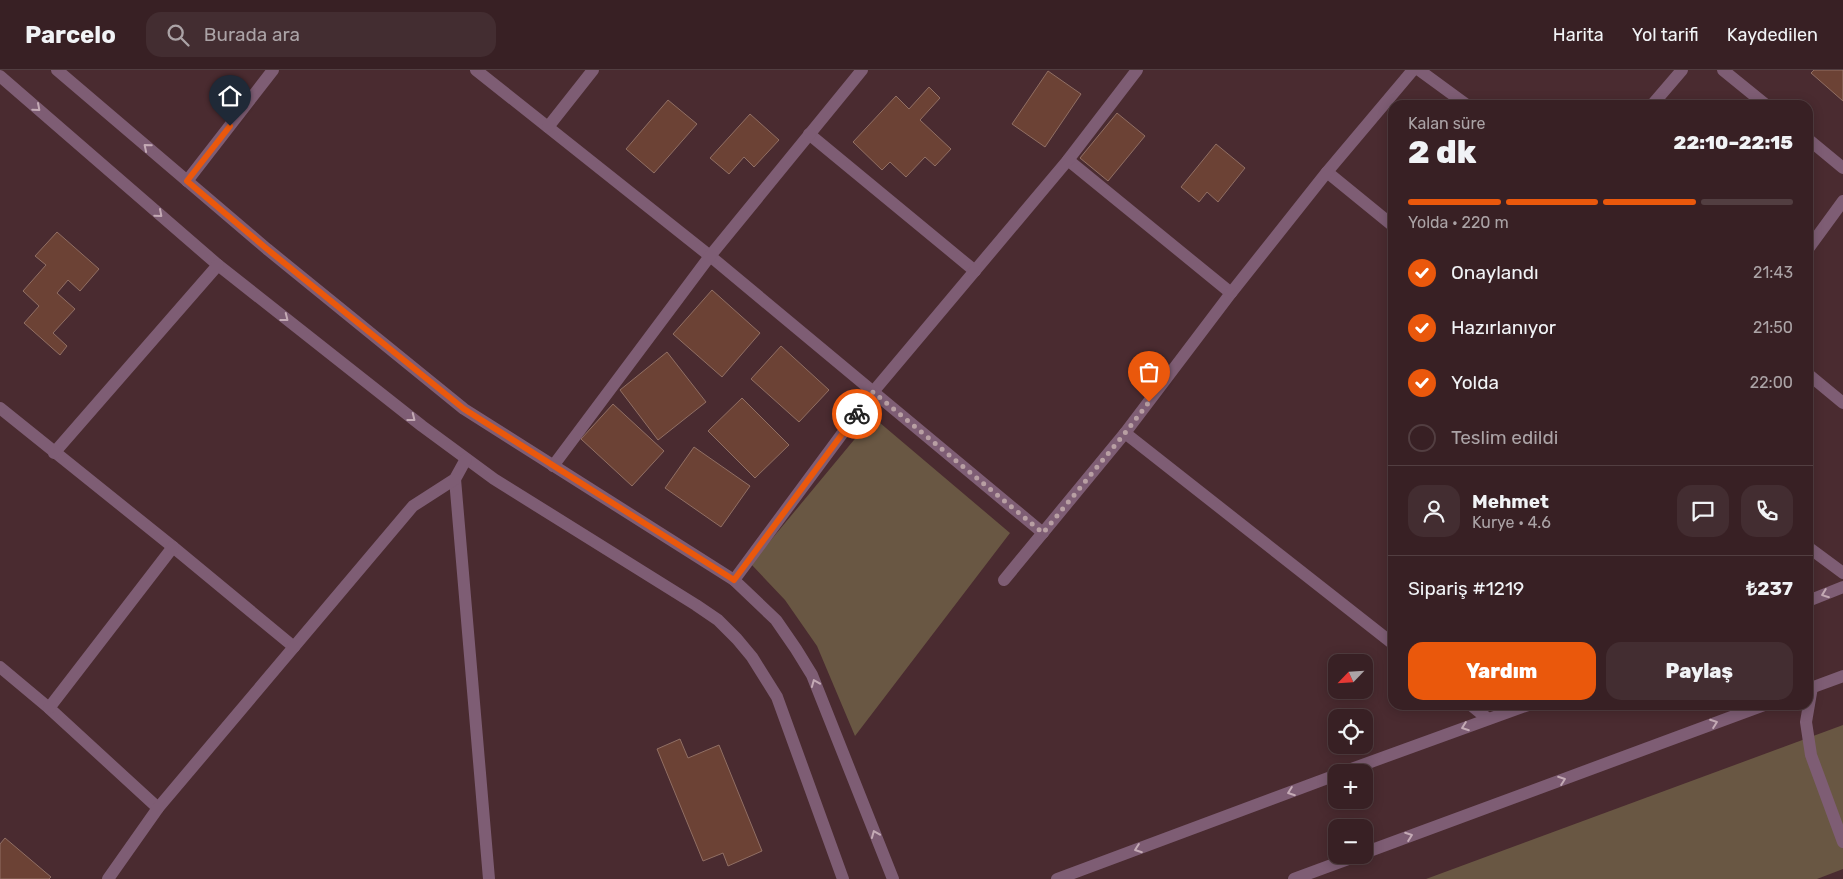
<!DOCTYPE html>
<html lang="tr">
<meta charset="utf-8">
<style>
body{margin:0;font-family:Rubik,sans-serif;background:#432d31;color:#f1f3f6;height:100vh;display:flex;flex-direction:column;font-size:19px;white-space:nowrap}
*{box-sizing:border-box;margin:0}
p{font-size:16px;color:#aba3a6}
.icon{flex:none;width:28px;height:28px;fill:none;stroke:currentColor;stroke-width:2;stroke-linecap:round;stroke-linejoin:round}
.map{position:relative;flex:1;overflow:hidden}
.sheet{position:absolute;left:1388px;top:30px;width:425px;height:610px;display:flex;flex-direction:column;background:#382024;border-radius:15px;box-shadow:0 2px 12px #0003,0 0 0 1px #523e41}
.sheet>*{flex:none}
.needle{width:32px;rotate:245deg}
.fabs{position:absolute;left:1328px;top:584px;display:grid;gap:10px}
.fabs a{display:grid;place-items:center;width:45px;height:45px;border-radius:10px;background:#382024;box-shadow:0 2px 12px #0003,0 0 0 1px #523e41;font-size:25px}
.pin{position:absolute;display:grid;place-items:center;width:42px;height:42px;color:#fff;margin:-51px -21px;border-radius:50% 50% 50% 0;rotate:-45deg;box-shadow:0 0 5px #0007}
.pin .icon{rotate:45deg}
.courier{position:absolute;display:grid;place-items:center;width:50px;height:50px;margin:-25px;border:4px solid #ea580c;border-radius:50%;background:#fff;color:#222;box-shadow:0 1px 6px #0007}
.overview em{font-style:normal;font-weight:800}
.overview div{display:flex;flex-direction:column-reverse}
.overview{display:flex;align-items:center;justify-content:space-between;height:85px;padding:0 20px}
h1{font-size:32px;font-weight:800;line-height:38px}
.bar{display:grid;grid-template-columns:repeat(4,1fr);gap:8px 5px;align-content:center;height:60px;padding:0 20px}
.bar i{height:6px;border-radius:4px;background:#523e41}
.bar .active{background:#ea580c}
.bar p{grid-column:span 4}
.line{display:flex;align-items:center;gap:12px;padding:0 20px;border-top:1px solid #523e41}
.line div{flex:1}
.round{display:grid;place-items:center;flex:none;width:52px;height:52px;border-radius:15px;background:#432d31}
ol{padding:0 20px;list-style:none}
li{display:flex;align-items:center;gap:15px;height:55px}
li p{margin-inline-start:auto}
li .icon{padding:5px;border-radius:50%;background:#ea580c;color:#fff;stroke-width:4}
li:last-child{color:#aba3a6}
li i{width:28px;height:28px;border:2px solid #523e41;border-radius:50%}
.button{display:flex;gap:10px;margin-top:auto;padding:10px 20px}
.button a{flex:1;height:58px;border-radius:15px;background:#ea580c;color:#fff;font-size:20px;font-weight:800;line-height:58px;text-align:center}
.button a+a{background:#432d31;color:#f1f3f6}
header{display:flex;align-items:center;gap:30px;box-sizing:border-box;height:70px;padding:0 25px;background:#382024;border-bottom:1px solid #523e41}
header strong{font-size:24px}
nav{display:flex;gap:28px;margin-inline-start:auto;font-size:18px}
.search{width:350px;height:45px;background:#432d31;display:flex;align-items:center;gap:12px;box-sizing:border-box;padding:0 18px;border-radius:15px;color:#aba3a6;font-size:19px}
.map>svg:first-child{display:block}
.green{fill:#695743}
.building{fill:#6c4235;stroke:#916f64}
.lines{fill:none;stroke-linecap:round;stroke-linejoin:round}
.minor{stroke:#7e5d74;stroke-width:12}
.oneway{stroke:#c4aab5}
.done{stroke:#b89fa3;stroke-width:5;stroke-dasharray:0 9}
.route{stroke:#ea580c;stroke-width:6}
</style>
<header>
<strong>Parcelo</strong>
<div class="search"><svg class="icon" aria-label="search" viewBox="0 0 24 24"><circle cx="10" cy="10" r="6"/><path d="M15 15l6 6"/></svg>Burada ara</div>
<nav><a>Harita</a><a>Yol tarifi</a><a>Kaydedilen</a></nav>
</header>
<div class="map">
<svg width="1843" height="809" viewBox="0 0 1843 809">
<rect width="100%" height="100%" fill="#4a2b30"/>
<!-- green -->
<g class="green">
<path d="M873,347L1010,463L855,666L817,576L785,530L751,494Z"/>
<path d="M1843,655V799L1817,809H1426Z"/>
</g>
<!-- building -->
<g class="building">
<path d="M1814,0H1843V31L1811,3Z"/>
<path d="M1048,1L1081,24L1045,77L1012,54Z"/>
<path d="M929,17L940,28L920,50L951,79L935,96L925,87L906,107L890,92L882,100L853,72L896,26L909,39Z"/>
<path d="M668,30L697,54L654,103L626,79Z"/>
<path d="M1117,43L1145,66L1108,111L1080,88Z"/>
<path d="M750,44L779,70L754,97L744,87L729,104L710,88Z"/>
<path d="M1216,74L1245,98L1218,132L1207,122L1199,132L1181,117Z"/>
<path d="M57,162L99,199L80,221L68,210L57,223L75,239L53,263L67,276L60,285L24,253L39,236L23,221L46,195L35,186Z"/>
<path d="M712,220L760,263L722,307L673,264Z"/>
<path d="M781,276L829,320L799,352L751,309Z"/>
<path d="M667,282L706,332L658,370L620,320Z"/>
<path d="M742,328L789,375L755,408L708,361Z"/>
<path d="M613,334L664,381L632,416L581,369Z"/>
<path d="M694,377L750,416L721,457L665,418Z"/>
<path d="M680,669L688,688L719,675L762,781L728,796L723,783L703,791L657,679Z"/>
<path d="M5,768L51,807L49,809H0V774Z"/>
</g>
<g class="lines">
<!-- minor -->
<g class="minor">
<path d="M57,0L267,179L464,339L734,510L776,550L796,579L812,605L893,809"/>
<path d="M476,0L710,186L1043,463"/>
<path d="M1419,0L1467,35"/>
<path d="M1723,0L1766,35"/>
<path d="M0,6L218,195L422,356L494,409L696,535L718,550L737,569L752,587L777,627L843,809"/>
<path d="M1652,35L1682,0"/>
<path d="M548,57L593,0"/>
<path d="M809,64L975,201"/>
<path d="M1808,69L1843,98"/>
<path d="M1068,90L1231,223"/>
<path d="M1327,102L1392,155"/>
<path d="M187,111L273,0"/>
<path d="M1808,179L1843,131"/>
<path d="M1808,304L1843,333"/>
<path d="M0,338L173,477L294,577"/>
<path d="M1125,363L1392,573"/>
<path d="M54,383L218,195"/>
<path d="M553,396L710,186L862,0"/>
<path d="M455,409L489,809"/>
<path d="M1808,477L1843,503"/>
<path d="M734,510L873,322L1068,90L1137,0"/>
<path d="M1004,510L1125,363L1231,223L1327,102L1413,0"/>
<path d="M1808,531L1843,517"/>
<path d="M0,597L49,638L158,738"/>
<path d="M1812,617L1806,652L1811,685L1843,772"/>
<path d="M1808,619L1843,606"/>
<path d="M1471,635L1488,649"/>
<path d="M49,638L173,477"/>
<path d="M1343,702L1528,635"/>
<path d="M1364,783L1764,635"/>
<path d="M108,809L158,738L413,436L455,409L466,389"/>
<path d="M1057,809L1336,705"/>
<path d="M1294,809L1359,785"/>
</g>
</g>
<!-- one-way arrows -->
<defs><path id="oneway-chevron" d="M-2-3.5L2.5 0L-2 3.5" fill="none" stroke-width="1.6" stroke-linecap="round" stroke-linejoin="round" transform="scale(1.25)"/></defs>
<g class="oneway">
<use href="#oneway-chevron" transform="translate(37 38) rotate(41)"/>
<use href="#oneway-chevron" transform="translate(147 77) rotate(-140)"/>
<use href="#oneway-chevron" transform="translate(159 144) rotate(41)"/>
<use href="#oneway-chevron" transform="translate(285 248) rotate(38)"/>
<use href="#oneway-chevron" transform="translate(412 348) rotate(38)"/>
<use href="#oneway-chevron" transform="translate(1825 524) rotate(159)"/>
<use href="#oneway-chevron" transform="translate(815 613) rotate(-112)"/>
<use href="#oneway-chevron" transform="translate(1714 653) rotate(-20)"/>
<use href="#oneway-chevron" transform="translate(1465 657) rotate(160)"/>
<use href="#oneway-chevron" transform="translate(1562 710) rotate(-20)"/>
<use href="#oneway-chevron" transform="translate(1291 722) rotate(160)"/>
<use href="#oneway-chevron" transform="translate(875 764) rotate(-112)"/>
<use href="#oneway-chevron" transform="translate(1409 766) rotate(-20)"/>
<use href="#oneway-chevron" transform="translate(1138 779) rotate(160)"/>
</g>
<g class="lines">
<!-- done -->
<path class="done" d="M857,344L873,322L1043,463L1125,363L1149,332"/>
<!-- route -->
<path class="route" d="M230,56L187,111L267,179L464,339L734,510L857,344"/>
</g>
</svg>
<div class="fabs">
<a><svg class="needle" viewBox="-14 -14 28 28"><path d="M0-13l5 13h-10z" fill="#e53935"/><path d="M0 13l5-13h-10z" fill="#aba3a6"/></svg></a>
<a><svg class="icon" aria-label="locate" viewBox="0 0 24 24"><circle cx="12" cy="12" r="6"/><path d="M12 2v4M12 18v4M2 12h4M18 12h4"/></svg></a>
<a>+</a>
<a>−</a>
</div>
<div class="pin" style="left:1149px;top:332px;background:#ea580c"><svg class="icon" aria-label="bag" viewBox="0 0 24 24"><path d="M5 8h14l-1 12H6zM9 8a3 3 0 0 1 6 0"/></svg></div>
<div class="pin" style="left:230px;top:56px;background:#1f2937"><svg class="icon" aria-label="home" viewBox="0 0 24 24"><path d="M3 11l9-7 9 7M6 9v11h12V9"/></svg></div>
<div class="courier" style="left:857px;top:344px"><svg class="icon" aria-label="bike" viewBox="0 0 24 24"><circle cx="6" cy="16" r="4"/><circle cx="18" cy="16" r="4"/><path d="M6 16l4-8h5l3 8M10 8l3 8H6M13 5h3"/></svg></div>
<section class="sheet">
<div class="overview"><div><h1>2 dk</h1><p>Kalan süre</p></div><em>22:10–22:15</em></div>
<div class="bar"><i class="active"></i><i class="active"></i><i class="active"></i><i></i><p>Yolda · 220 m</p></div>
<ol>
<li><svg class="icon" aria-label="check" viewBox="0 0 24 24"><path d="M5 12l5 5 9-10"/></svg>Onaylandı<p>21:43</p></li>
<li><svg class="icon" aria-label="check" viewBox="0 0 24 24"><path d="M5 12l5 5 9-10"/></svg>Hazırlanıyor<p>21:50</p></li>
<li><svg class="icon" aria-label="check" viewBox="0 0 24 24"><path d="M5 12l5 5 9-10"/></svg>Yolda<p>22:00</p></li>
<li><i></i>Teslim edildi</li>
</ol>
<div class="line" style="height:90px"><a class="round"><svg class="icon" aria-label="person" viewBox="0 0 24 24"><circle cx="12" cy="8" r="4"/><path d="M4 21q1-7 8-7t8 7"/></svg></a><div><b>Mehmet</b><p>Kurye · 4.6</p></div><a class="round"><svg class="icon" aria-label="chat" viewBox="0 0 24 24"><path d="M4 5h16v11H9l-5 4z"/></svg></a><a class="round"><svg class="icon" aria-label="phone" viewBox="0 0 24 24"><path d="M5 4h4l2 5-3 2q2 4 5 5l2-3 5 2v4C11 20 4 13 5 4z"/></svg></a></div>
<div class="line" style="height:65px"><div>Sipariş #1219</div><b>₺237</b></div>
<div class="button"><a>Yardım</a><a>Paylaş</a></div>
</section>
</div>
